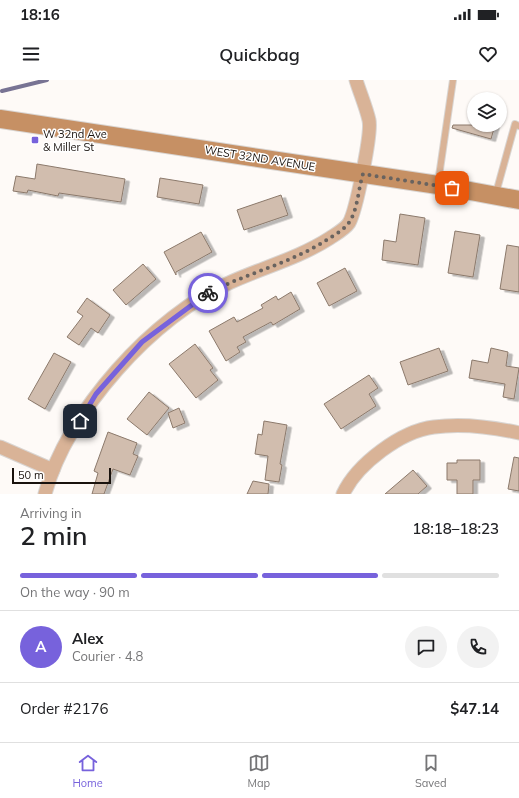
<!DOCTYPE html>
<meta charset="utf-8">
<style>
body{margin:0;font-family:Mulish,sans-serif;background:#f2f2f2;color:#202124;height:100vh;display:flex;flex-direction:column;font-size:15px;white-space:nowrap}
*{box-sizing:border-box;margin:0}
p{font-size:13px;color:#757577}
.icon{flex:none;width:22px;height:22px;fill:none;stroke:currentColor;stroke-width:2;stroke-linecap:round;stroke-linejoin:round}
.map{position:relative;height:414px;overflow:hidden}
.drawer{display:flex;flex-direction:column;background:#fff;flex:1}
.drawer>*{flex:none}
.tools{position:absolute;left:467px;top:12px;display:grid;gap:8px}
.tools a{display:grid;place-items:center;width:40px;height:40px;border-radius:50%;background:#fff;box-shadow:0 1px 3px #0004;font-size:20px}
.scale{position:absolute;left:12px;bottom:10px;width:99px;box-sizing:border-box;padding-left:4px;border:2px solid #19120d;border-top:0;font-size:11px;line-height:14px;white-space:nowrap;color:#19120d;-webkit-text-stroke:3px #fff;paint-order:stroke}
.pin{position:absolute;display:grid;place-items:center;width:34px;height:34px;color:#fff;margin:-17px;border-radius:8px;box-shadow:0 2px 6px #0006}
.courier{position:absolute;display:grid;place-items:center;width:40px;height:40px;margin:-20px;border:3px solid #7762dc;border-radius:50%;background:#fff;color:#222;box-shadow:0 1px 5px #0007}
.overview em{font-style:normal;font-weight:600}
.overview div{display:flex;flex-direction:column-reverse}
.overview{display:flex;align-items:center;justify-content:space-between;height:68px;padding:0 20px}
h1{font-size:26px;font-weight:600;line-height:30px}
.bar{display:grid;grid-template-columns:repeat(4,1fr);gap:6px 4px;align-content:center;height:48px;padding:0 20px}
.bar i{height:5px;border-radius:3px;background:#e0e0e0}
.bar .selected{background:#7762dc}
.bar p{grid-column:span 4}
.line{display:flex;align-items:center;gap:10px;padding:0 20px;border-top:1px solid #e0e0e0}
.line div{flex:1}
.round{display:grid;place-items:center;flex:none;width:42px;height:42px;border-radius:21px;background:#f2f2f2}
.status{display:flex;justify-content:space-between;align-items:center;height:28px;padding:0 20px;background:#fff;direction:ltr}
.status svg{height:11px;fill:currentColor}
header{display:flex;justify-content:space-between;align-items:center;height:52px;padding:0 20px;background:#fff;font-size:18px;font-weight:600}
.tab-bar{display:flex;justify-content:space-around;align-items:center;height:56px;border-top:1px solid #e0e0e0;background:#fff;font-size:11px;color:#757577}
.tab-bar a{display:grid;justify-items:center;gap:2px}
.tab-bar .selected{color:#7762dc}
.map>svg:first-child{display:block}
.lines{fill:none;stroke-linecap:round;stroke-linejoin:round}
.stream{stroke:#787393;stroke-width:4}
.building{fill:#d1bdae;stroke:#8b796b;filter:url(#shadow)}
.lane-casing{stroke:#d9d5d2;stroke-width:8}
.street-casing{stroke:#d9d5d2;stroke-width:15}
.secondary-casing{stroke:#d9d5d2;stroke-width:20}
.lane{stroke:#d9b397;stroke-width:6}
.street{stroke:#d9b397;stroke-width:13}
.secondary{stroke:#c69064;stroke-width:18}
.done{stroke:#69635f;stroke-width:4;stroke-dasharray:0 7.2}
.route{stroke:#7762dc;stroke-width:5}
.poi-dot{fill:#7762dc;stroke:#fff;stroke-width:1.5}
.labels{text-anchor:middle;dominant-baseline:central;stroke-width:3;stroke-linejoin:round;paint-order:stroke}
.poi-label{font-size:11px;fill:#19120d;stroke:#fff;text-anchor:start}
.street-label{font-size:11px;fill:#19120d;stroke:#fff}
</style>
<div class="status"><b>18:16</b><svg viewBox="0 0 49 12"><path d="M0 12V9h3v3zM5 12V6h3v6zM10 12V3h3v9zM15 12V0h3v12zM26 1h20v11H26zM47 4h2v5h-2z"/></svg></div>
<header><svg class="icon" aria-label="menu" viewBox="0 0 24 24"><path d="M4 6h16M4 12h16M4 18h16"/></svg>Quickbag<svg class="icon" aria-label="heart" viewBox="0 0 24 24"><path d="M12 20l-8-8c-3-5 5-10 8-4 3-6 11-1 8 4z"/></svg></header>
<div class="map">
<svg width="519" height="414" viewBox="0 0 519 414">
<defs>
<filter id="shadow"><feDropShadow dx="4.5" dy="2.5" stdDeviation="0" flood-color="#0004"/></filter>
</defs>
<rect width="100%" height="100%" fill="#fefaf7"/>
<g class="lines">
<!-- stream -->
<path class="stream" d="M2,11L47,0"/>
</g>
<!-- building -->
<g class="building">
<path d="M453,45H495L491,59L452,48Z"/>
<path d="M37,84L125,99L121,122L59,113L58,116L28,110L27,113L13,111L16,96L35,99Z"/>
<path d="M160,98L203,105L199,124L157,117Z"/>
<path d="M281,115L288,135L244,150L237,130Z"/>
<path d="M400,134L425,138L418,185L382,180L384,160L396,162Z"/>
<path d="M455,151L480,155L473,197L448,193Z"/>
<path d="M201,152L212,172L176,192V195L164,172Z"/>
<path d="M507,165L519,167V212L500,209Z"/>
<path d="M143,184L156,199L126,225L113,210Z"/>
<path d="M345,188L357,211L329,226L317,203Z"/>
<path d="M291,212L300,229L273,245L271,242L243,257L246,262L237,267L240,272L226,281L209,251L234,237L237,242L263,228L261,225L276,216L278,220Z"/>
<path d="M87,218L110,235L98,253L91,248L79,265L67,257L83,236L77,232Z"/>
<path d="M195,264L213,288L210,290L218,300L196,318L169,284Z"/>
<path d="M439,268L448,291L408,305L400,282Z"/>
<path d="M491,268L508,272L506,286L519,288L514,319L503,317L505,304L469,298L472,280L488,283Z"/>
<path d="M54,273L71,282L45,329L28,319Z"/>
<path d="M369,295L378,308L369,314L376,326L341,349L324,324Z"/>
<path d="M149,312L169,328L147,355L127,339Z"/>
<path d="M179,328L185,343L173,348L168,333Z"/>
<path d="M264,341L287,345L280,384L282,385L279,402L265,400L268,376L255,374L258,354L262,355Z"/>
<path d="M108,352L137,363L133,374L138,376L130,395L113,389L104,414H92L98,393L94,391Z"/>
<path d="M514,377L519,378V411L508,409Z"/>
<path d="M457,380H480V400H473V414H457V400H447V383H457Z"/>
<path d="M413,390L427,406L418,414H385Z"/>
<path d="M253,401L269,404L268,414H247Z"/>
</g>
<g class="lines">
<!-- lane casing -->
<g class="lane-casing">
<g id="lane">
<path d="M438,103L453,0"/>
<path d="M496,113L515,44L519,46"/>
</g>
</g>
<!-- street casing -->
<g class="street-casing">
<g id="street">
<path d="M0,367L53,390"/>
<path d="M45,414C66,333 154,235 231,202C264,187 299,178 330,158C336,154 345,149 349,143C356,131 372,53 369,40C366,27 360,13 356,0"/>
<path d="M343,414C357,384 401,351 434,347C462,343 492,347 519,353"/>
</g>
</g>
<!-- secondary casing -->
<g class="secondary-casing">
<path id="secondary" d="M0,39L438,105L519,120"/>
</g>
<!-- lane -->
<use href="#lane" class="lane"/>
<!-- street -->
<use href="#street" class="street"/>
<!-- secondary -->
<use href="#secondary" class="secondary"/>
</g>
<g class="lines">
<!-- done -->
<path class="done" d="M208,213C247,193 292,183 328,159C335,155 343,150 348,144C358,131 358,109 363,94L452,108"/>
<!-- route -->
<path class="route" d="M80,341L96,314L142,262L208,213"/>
</g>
<!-- markers -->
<rect class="poi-dot" x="31" y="56" width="8" height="8" rx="2"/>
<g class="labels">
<!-- poi labels -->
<g class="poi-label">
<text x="43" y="54">W 32nd Ave<tspan x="43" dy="13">&amp; Miller St</tspan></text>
</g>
<!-- street labels -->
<g class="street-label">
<text transform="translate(260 78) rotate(9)">WEST 32ND AVENUE</text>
</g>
</g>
</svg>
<div class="tools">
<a><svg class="icon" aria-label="layers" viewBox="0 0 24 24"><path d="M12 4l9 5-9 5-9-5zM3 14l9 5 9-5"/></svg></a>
</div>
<div class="scale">50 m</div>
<div class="pin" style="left:452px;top:108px;background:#ea580c"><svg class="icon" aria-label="bag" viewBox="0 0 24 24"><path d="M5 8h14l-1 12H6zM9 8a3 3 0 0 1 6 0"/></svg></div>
<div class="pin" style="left:80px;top:341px;background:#1f2937"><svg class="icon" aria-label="home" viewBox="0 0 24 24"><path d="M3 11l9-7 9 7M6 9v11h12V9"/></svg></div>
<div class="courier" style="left:208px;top:213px"><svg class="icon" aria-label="bike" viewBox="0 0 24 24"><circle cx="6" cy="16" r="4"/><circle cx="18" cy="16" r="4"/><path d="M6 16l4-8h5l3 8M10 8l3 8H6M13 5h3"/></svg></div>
</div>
<section class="drawer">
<div class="overview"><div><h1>2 min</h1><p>Arriving in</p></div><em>18:18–18:23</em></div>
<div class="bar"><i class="selected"></i><i class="selected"></i><i class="selected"></i><i></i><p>On the way · 90 m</p></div>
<div class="line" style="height:72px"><b class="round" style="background:#7762dc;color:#fff">A</b><div><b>Alex</b><p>Courier · 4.8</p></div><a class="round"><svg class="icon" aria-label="chat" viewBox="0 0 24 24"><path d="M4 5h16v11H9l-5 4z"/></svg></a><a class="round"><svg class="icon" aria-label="phone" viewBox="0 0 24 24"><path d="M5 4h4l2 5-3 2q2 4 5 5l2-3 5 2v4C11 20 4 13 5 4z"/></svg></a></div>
<div class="line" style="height:52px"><div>Order #2176</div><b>$47.14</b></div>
</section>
<nav class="tab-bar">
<a class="selected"><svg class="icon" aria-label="home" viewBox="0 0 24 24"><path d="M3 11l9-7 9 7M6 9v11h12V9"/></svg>Home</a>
<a><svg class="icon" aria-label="map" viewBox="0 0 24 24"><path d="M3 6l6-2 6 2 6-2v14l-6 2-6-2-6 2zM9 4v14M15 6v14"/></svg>Map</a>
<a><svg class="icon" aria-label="saved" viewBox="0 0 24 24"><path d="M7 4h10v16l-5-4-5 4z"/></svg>Saved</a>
</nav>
